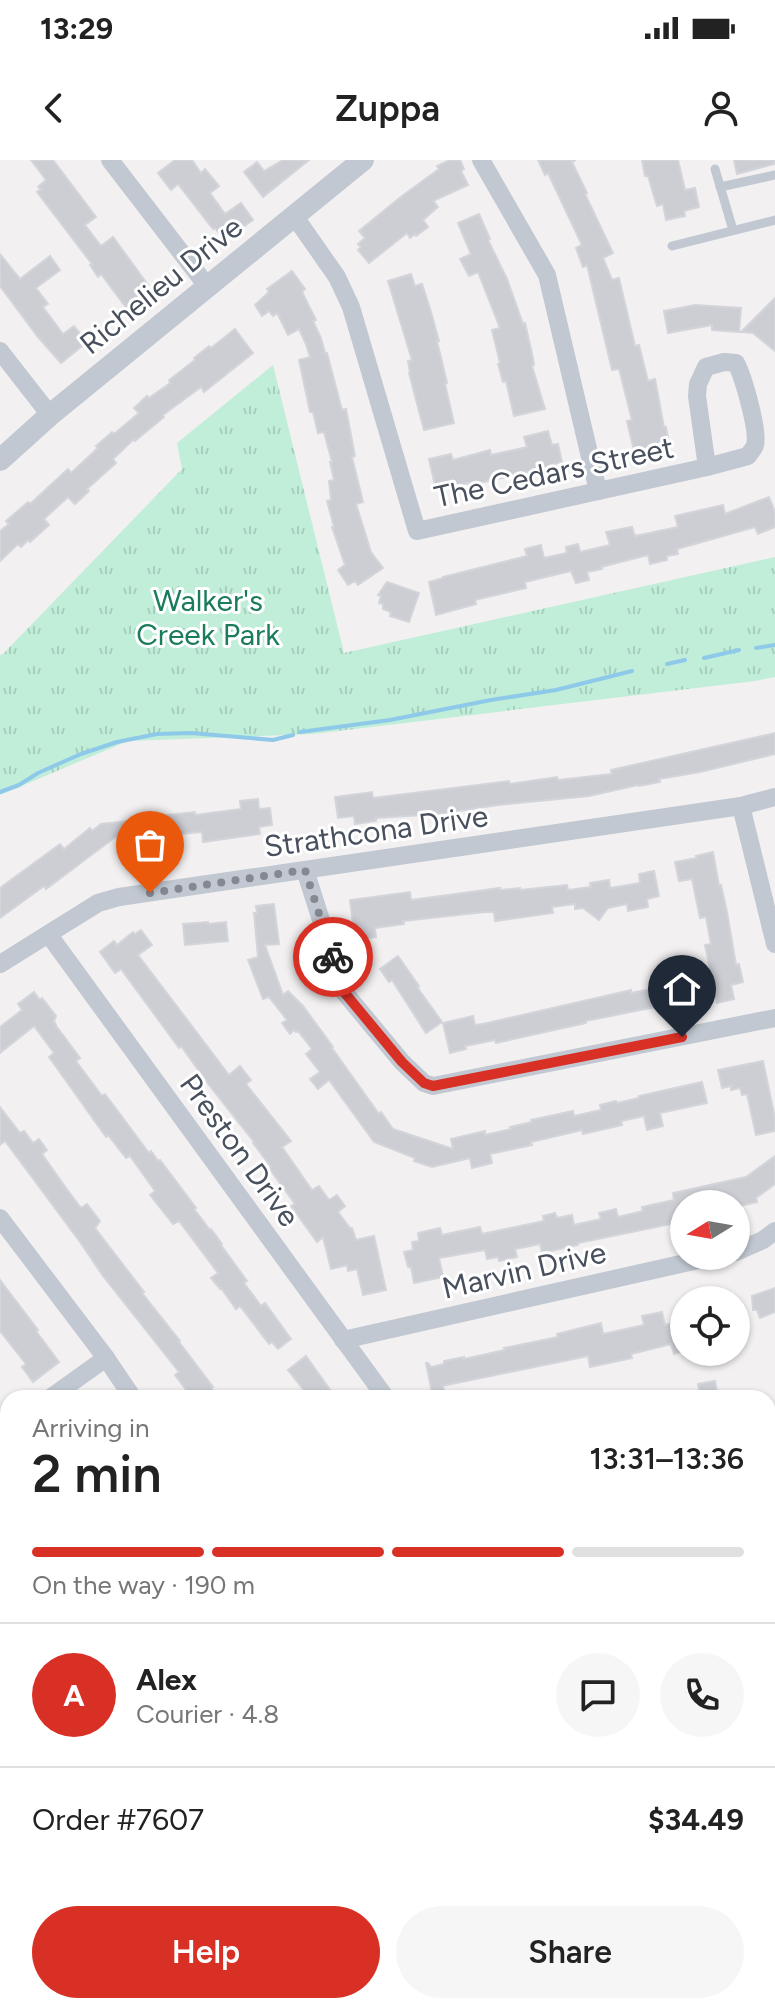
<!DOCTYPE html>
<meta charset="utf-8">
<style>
body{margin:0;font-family:Figtree,sans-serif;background:#f6f6f6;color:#222;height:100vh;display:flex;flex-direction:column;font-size:30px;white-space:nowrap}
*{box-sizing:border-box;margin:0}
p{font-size:26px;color:#767676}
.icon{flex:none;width:44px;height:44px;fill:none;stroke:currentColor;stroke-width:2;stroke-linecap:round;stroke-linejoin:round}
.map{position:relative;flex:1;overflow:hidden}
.sheet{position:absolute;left:0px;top:1230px;width:776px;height:624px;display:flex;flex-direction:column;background:#fff;border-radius:24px 24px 0 0;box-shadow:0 2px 6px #0004}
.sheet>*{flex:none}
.needle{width:52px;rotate:259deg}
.tools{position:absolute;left:670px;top:1030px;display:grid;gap:16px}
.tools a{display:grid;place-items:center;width:80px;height:80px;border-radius:50%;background:#fff;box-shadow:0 2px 6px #0004;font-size:40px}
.pin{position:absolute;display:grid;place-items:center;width:68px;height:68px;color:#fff;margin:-82px -34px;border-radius:50% 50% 50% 0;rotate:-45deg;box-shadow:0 0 8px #0007}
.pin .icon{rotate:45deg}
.courier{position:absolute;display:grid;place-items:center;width:80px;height:80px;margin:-40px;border:6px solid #d93025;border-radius:50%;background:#fff;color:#222;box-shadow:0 2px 10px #0007}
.headline em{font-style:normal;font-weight:600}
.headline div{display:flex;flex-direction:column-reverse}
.headline{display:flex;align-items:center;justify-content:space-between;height:136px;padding:0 32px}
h1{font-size:52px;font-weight:600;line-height:60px}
.bar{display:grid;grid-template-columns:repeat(4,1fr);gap:12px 8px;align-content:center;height:96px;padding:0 32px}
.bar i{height:10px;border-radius:6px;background:#e0e0e0}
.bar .current{background:#d93025}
.bar p{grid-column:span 4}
.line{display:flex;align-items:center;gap:20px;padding:0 32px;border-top:2px solid #e0e0e0}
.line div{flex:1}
.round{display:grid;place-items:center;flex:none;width:84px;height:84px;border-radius:42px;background:#f6f6f6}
.button{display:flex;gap:16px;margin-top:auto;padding:16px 32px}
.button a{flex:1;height:92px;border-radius:48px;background:#d93025;color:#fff;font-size:32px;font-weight:600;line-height:92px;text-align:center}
.button a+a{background:#f6f6f6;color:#222}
.status{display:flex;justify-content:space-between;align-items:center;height:56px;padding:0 40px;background:#fff;direction:ltr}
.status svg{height:22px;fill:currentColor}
header{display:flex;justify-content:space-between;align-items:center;height:104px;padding:0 32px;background:#fff;font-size:36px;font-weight:600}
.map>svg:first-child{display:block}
.green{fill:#c0eed9}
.park{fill:url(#park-tufts)}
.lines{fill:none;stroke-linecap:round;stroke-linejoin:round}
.stream{stroke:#8fc9e9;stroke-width:4}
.building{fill:#cdced4;stroke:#d4d5db;stroke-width:2}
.service{stroke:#c1c8d1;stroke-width:9}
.minor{stroke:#c1c8d1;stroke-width:18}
.tertiary{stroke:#c1c8d1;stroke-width:22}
.done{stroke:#848890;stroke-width:8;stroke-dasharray:0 14.4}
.route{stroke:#d93025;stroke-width:10}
.labels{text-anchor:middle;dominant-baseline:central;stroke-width:6;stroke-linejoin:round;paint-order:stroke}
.street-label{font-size:30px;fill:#48505d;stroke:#fff}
.park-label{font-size:30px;fill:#1b7c5b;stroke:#fff}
</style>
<div class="status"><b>13:29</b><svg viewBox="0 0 49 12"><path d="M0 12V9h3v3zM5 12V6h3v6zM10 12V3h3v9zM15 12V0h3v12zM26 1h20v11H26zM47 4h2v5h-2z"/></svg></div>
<header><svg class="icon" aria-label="back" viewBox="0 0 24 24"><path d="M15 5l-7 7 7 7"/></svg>Zuppa<svg class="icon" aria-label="person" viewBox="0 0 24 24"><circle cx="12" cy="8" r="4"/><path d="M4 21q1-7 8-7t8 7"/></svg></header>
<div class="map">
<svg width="775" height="1854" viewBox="0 0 775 1854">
<defs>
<pattern id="park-tufts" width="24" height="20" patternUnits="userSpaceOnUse" patternTransform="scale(2)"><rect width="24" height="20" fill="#c0eed9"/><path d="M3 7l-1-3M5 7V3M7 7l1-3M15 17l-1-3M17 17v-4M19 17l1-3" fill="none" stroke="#a6cebd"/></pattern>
</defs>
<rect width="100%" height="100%" fill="#f2f0f0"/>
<!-- green -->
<g class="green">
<path d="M768,1616L775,1646V1830L768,1840Z"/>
<path d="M626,1846H763L752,1854H638Z"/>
</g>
<!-- park -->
<path class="park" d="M273,205L344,493L775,397V517L755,521L313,574L128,581L0,635V495L3,494L182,309L177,283Z"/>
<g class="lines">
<!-- stream -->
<g class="stream">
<path d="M756,488L775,485"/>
<path d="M704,498L739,490"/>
<path d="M667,504L685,500"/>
<path d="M300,572L390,560L491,540L556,530L632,511"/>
<path d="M0,632L19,625L38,613L81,594L117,582L157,574L191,573L273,580L293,575"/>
</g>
</g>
<!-- building -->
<g class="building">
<path d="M31,0H53L96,57L85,65L101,86L113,77L148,125L136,133L144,144L131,154L101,114L98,117L90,105L92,104L37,32L41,29L38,27L46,20Z"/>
<path d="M175,0H192L201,13L205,9L219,26L210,33L225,54L241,43L253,60L224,80L215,68L213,69L178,24L171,30L158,13Z"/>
<path d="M283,0H309L263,37L244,12L257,2L264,11Z"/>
<path d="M450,0H460L464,9L461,11L468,25L433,41L438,47L423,60L428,67L416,76L415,74L410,78L407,73L369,103L358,90L361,87L358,84L365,78L359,71L402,36L439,9L437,6Z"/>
<path d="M538,0H576L572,2L587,33L585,34L613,93L603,98L612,120L619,118L635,186L639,185L648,221L655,219L664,267H666L669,284L634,291L627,261L632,260L619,209L612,210L587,105L583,107L576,88L582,85L548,13L545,15Z"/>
<path d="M642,0H678L685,30L695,28L699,47L684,51L685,56L666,60L663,44L657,46L648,16H645Z"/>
<path d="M734,0H774V4L737,14Z"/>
<path d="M479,54L490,79L488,80L507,119L523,164L525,163L533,198L534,205L532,206L545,249L514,256L506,221L503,222L498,204L500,203L492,170L500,168L478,112L469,116L460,99L471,94L458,63Z"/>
<path d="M0,94L20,119L50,96L60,110L36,128L48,144L43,147L63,174L74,166L87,182L61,203L38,177L0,126Z"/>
<path d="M292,111L305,129L302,132L316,160L313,161L321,178L325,193H327L342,250L346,249L355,296L352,297L363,342L356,344L371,392L383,408L358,425L355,421L348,425L338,410L345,405L332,367H334L327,341L331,340L329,321L334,320L330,302H332L324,272L318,273L313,252H310L299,200L310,197L306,184L299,169L288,175L277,153L273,156L269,151L262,156L255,145L269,132L267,129Z"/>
<path d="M411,114L415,126L422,124L431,152L439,181H437L447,223L445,224L454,263L424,270L409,213L410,212L408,201L412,200L388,121Z"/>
<path d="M775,138V191L753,173L741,172Z"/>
<path d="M695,145L741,148L739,172L712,170V165L668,173L664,151Z"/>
<path d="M235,169L253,193L204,232L201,227L163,255L164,257L135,281L134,279L113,299L116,303L87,329L89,331L75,344L68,337L44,359L49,365L30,382L28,380L21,387L18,384L0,401V371L9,364L6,361L28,342L30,344L68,309L71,313L98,288L96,286L112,272L114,274L139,253L134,248L147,236L149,238L170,223L169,220L195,200L194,198L209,186L211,188Z"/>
<path d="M548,271L552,285L558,284L562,302L551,305V307L479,323L468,324V323L436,330L429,299L451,294L453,300L490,290L491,295L527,287L524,277Z"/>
<path d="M769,337L775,352V367L758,374L755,367L677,389L678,394L667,396V400L650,404L648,395L601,407L602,409L587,412L589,420L576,423L571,411L525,422L526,428L475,440L476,444L436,455L429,422L443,418V417L527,396L525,389L541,385L544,398L567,393L566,387L578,384L580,392L610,385L606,372L632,367L635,376L678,367L675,356L723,345L725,354Z"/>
<path d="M387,422L419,433L409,462L390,456L391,452L383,449V444L379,443L381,436L378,435Z"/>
<path d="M775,573V594L700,612L659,619L660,622L639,626L638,625L589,636L498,645L439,654L376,658V661L355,664L354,656L338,658L335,637L372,632L373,638L509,621L510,624L557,617L558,620L612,614L611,610Z"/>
<path d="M258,639L259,649L270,648L272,665L259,667L260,674L203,682L202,672L157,676V679L119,685L118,675L46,729L44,726L0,758V728L60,684L64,689L90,668L92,671L101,664L159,658V656L195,652V655L241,649L240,641Z"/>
<path d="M713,692L719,726L721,725L727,752L736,805L739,804L743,822L731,825L734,839L717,843L705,785L711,784L706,757L700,758L692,719L679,721L675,702L697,698L696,696Z"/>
<path d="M654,711L659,736L647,739L648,747L628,751L627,744L608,748L599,760L583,748L575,749V744L552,747L553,753L495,761L494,752H485L403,761L404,764L375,768L376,777L359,779L358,771L354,772L350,740L410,732L411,740L500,728V730L520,728V730L567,725L568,730L591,727L590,723L609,720L610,728L640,723L639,714Z"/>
<path d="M274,744L279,784L265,785L283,835L288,831L303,846L333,887L332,888L379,954L381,952L393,969L453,989L451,979L485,971V975L511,969L510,967L532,962L531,960L573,951L574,956L601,950L600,945L616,941L617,943L639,938V936L702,922L707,943L660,953L663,966L647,970L644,956L621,961L622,965L583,974L582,970L531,982L532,985L490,994L492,1003L472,1008L470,998L432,1007L414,1001L415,998L374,982L329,920L318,929L310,919L320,912L306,894L312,889L298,871L296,872L294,870L290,874L282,863L287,860L269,837L263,839L248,800L258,797L254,753H257L256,746Z"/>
<path d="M208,762V764L226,762L228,781L185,785L183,764Z"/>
<path d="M141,770L152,785L138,795L229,915L240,906L251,920L246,924L291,981L282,987L312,1030L319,1026L329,1040L337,1035L345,1046L338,1052L350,1068H352L356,1080L374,1076L386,1130L363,1135L357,1109L348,1111L347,1105L331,1109L323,1077L317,1082L291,1046L295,1044L269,1008L271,1007L253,983L254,982L209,925L181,886L179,888L121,809L115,813L100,792L114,781L117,785L133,772L135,774Z"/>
<path d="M398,796L419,826L417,827L442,862L426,873L392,820L389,822L380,809Z"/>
<path d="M671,825L675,843L586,861V863L496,883L495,880L465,886L466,889L450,893L443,863L473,856L475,865L483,864L631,830V833Z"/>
<path d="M34,832L40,840L42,838L56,856L54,861L57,867L80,898L76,901L102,936L105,934L149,993L151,991L158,1001L160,1000L196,1048L194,1049L210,1070L211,1069L222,1084L221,1085L247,1121L244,1123L261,1146L265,1143L291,1179L278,1189L272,1182L269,1184L240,1146L236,1149L221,1128L220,1129L211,1118L218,1113L179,1061L173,1064L150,1035L155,1031L130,996L126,998L108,975L106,977L49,897L54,893L34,866L0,893V867L22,850L18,844Z"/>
<path d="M763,901L775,958V971L756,975L747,934L742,935L740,928L731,930V926L722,928L718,910Z"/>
<path d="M0,947L20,973L24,971L33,983L39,979L47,990L42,994L66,1028L81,1048L87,1044L100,1061L95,1068L144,1132L142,1133L180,1181L179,1182L213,1227L211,1228L218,1238H192L175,1215L179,1212L103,1116L80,1082L5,981L0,985Z"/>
<path d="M775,996V1024L756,1038L757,1042L736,1047V1044H684V1059L676,1061V1063L578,1083V1085L542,1093L540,1084L515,1089L517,1097L499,1101L498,1097L487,1099L485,1090L439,1098L443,1117L414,1123L411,1107H408L404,1092L413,1090L412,1082L419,1081L418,1073L440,1068L442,1075L480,1067L482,1074L544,1061L543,1056L555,1053L557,1058L572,1055L574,1065L601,1059L599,1053L616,1049L618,1057L643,1051L642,1047L674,1040L673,1033L746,1017Z"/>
<path d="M0,1120L38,1170L36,1171L59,1202L33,1222L22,1207L26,1204L0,1171Z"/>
<path d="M775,1128V1152L760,1158L757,1150H753L752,1136Z"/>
<path d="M662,1152L665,1165L684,1160V1191L674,1194L671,1184L631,1194L632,1198L590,1207L588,1196L442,1226L449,1238H433L426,1203H428L431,1207L444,1204V1201L464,1197V1199L505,1190L504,1188L558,1177L557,1174L601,1163L603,1174L644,1165L642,1156Z"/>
<path d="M306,1196L333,1234L327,1238H310L288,1210Z"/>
<path d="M715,1221L718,1238H701L698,1224Z"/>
</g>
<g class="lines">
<!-- service -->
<g class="service">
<path d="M715,9L733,70"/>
<path d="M720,27L775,15"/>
<path d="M672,86L775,60"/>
</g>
<!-- minor -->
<g class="minor">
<path d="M110,0L207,126"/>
<path d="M481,0L547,115L598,331"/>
<path d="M295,57L337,117L351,147L417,371L707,307L748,296C750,292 754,289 755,285C759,271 743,216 736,203L724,202L706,207L698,224L697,236L707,307"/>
<path d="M0,191L50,255"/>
<path d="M741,646L775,784"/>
<path d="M305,710L344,832L402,902L424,923L433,926L775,858"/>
<path d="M49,775L386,1238"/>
<path d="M0,804L98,743L119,737L741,646L775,637"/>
<path d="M0,1058L106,1198L133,1238"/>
<path d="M736,1092L763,1080L775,1071"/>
<path d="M343,1180L716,1096"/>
<path d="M50,1238L106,1198"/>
<path d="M226,1846L232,1854"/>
<path d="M472,1846L474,1854"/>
</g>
<!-- tertiary -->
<g class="tertiary">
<path d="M0,300L50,255L363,0"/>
<path d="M768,1302L775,1300"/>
<path d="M0,1483L8,1481"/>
</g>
</g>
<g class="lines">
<!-- done -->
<path class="done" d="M150,733L305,710L333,797"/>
<!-- route -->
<path class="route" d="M333,797L344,832L402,902L424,923L433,926L682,877"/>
</g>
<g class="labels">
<!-- street labels -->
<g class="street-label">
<text transform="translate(161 125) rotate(-39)">Richelieu Drive</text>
<text transform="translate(554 312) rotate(-12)">The Cedars Street</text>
<text transform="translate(376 671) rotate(-8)">Strathcona Drive</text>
<text transform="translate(240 990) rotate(54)">Preston Drive</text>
<text transform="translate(524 1110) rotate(-13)">Marvin Drive</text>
</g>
<!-- park labels -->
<g class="park-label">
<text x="208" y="440">Walker's<tspan x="208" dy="34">Creek Park</tspan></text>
</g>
</g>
</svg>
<div class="tools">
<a><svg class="needle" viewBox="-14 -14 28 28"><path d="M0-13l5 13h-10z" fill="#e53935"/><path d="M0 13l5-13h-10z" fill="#767676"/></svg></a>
<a><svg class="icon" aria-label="locate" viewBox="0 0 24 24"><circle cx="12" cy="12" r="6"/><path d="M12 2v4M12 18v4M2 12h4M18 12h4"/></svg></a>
</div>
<div class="pin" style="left:150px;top:733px;background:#ea580c"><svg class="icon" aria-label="bag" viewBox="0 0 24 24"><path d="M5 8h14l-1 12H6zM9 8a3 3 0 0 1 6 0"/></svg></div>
<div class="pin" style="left:682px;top:877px;background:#1f2937"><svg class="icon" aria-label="home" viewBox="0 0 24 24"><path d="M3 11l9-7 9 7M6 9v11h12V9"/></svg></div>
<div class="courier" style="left:333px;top:797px"><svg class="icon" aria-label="bike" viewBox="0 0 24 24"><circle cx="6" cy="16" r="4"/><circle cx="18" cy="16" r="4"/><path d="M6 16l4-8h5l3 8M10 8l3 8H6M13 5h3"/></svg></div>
<section class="sheet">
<div class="headline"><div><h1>2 min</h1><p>Arriving in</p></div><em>13:31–13:36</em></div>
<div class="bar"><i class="current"></i><i class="current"></i><i class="current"></i><i></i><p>On the way · 190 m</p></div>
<div class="line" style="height:144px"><b class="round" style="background:#d93025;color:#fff">A</b><div><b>Alex</b><p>Courier · 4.8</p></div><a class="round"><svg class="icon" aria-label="chat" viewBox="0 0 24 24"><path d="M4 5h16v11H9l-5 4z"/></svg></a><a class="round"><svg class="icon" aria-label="phone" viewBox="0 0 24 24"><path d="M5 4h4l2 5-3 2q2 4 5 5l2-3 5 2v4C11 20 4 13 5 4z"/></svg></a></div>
<div class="line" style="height:104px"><div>Order #7607</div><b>$34.49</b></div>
<div class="button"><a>Help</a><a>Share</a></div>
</section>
</div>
